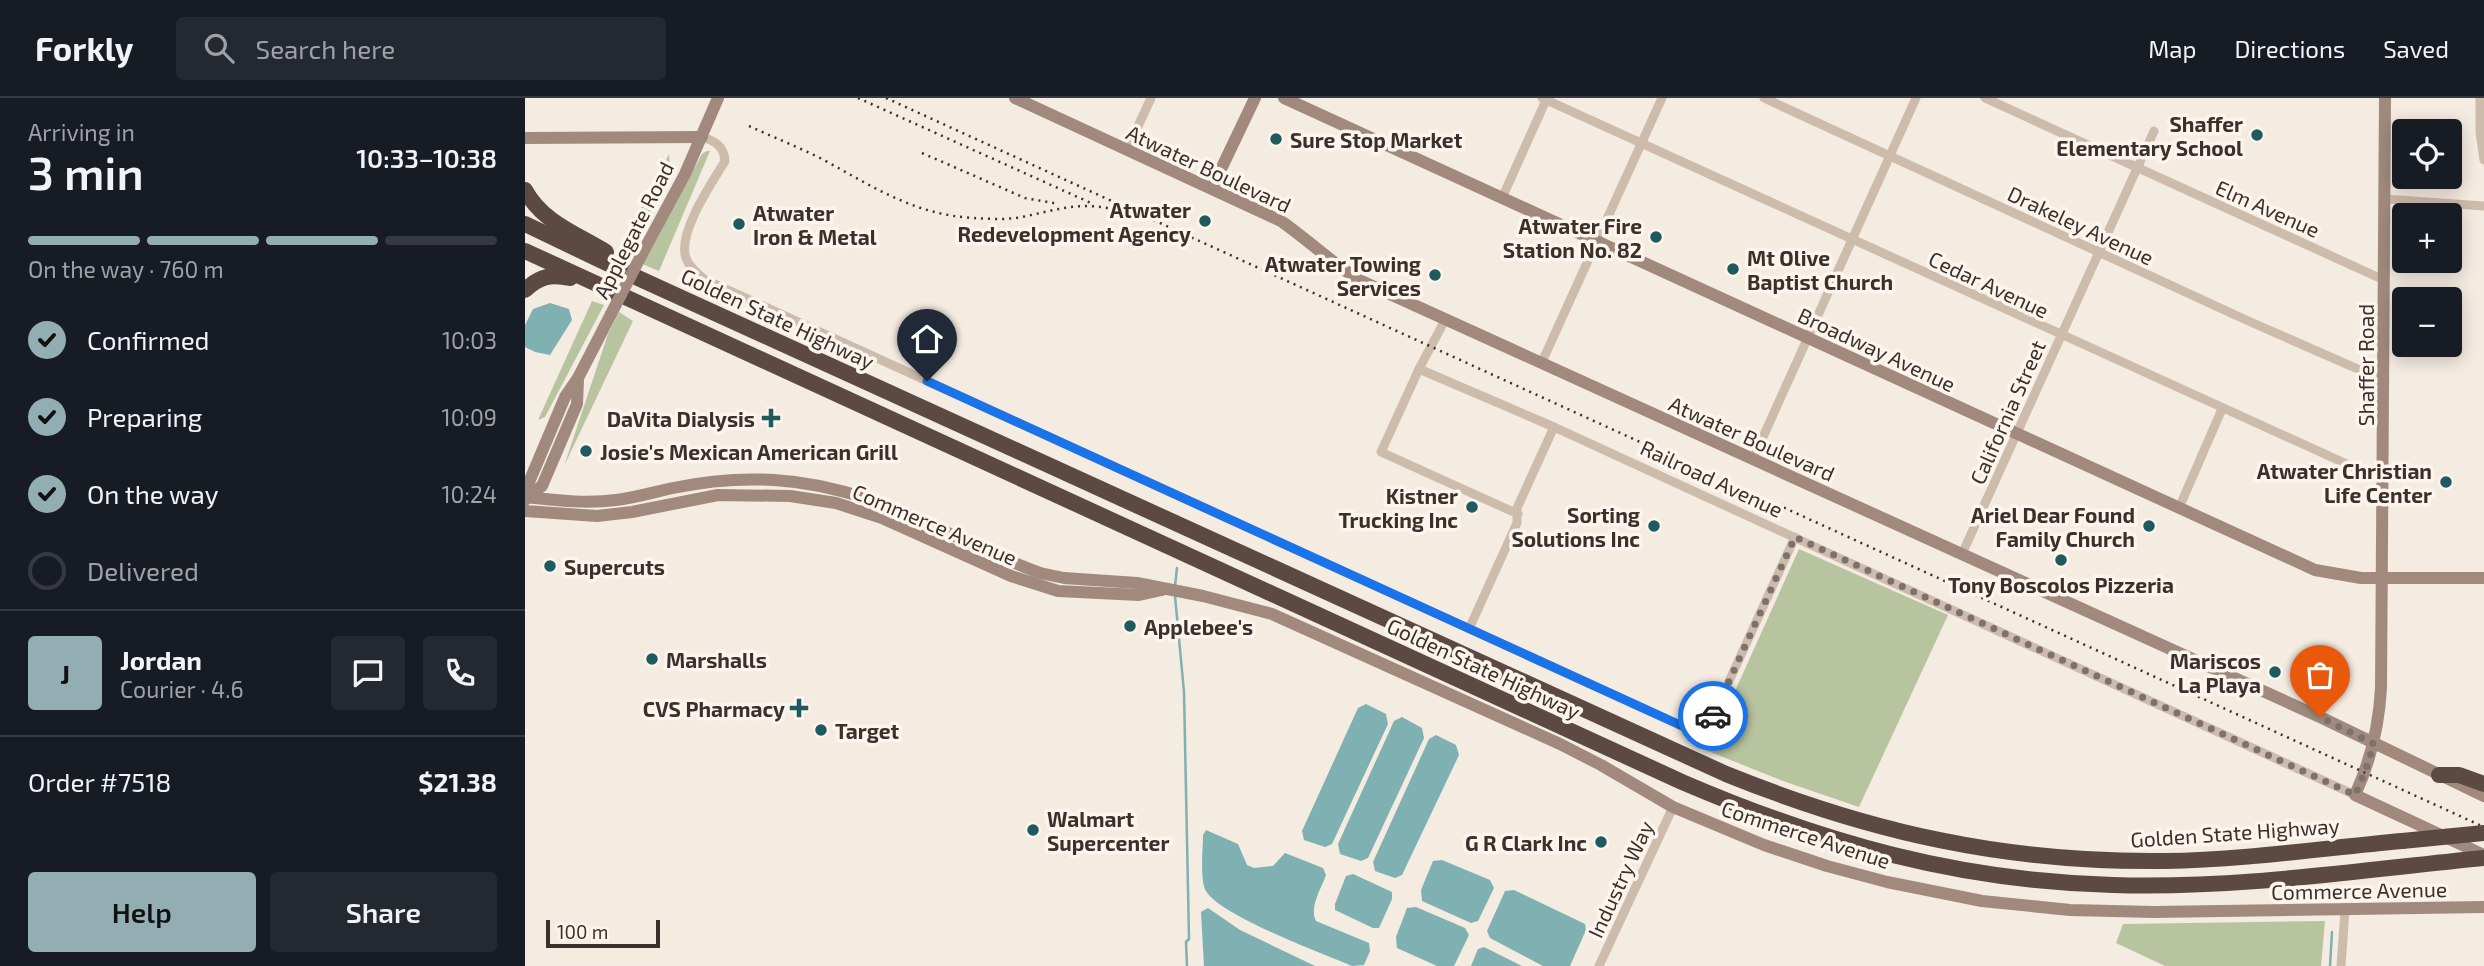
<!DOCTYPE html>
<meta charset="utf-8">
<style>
body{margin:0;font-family:"Exo 2",sans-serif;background:#242831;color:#f1f3f6;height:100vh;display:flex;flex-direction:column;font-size:26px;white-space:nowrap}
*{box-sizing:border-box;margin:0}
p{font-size:23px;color:#9ea1a6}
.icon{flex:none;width:38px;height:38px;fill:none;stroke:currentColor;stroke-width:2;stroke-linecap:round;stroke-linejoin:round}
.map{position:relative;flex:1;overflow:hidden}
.side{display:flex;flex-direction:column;background:#171b24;width:525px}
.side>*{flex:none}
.buttons{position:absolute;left:1867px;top:21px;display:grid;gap:14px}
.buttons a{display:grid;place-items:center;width:70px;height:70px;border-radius:7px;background:#171b24;box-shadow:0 4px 18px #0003;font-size:35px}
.scale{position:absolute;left:21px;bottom:18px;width:114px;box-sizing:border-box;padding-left:7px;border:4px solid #3b302b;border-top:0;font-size:19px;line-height:24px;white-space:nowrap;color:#3b302b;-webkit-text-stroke:5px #fbf5ee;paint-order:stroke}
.pin{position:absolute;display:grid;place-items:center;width:60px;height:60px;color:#fff;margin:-72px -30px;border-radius:50% 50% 50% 0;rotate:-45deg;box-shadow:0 0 7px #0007}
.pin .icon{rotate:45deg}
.courier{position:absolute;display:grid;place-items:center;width:70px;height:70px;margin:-35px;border:5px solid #1a73e8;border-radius:50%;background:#fff;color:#222;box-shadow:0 2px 9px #0007}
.summary em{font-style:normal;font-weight:600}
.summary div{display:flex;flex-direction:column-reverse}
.summary{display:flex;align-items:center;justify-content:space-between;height:119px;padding:0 28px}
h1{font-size:46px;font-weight:600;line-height:52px}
.bar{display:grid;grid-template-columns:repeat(4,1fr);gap:10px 7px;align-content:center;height:84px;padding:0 28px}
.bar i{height:9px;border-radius:5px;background:#363941}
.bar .selected{background:#92aeb2}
.bar p{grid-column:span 4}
.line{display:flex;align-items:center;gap:18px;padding:0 28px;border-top:2px solid #363941}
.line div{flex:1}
.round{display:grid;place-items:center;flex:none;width:74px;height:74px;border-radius:7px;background:#242831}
ol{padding:0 28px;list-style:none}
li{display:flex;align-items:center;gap:21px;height:77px}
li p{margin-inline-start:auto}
li .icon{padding:7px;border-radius:50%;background:#92aeb2;color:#111;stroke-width:4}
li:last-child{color:#9ea1a6}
li i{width:38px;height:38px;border:4px solid #363941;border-radius:50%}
.action{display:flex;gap:14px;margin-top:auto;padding:14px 28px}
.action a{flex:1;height:80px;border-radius:7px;background:#92aeb2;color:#111;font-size:28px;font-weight:600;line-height:80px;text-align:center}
.action a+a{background:#242831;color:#f1f3f6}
header{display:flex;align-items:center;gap:42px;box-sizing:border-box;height:98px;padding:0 35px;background:#171b24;border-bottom:2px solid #363941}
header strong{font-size:33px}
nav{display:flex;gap:38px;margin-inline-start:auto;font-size:24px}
.search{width:490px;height:63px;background:#242831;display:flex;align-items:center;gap:18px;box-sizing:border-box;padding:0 24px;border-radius:7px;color:#9ea1a6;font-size:26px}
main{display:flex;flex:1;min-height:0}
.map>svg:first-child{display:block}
.green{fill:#b8c4a0}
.water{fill:#7fb0b2}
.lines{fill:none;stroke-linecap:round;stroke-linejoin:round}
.stream{stroke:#7fb0b2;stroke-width:2.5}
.street{stroke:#cdbbac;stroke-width:9}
.secondary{stroke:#a18a7d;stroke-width:12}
.highway{stroke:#5c4a42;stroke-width:16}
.rail{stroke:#3b302b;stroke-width:2.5;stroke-dasharray:2 5;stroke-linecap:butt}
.secondary-bridge{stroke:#a18a7d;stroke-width:12}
.highway-bridge{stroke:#5c4a42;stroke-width:16}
.done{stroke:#7c716b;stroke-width:7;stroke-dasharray:0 12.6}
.route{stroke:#1a73e8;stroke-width:9}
.poi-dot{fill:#1f5a5e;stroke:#fbf5ee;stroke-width:2.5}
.labels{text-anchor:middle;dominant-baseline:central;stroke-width:7;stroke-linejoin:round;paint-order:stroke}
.poi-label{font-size:21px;font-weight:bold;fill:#3b302b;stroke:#fbf5ee;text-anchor:end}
.street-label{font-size:21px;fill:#3b302b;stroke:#fbf5ee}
</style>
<header>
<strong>Forkly</strong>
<div class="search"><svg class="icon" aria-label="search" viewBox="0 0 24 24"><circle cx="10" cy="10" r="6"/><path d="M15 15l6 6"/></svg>Search here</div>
<nav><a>Map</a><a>Directions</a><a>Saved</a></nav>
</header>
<main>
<section class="side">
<div class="summary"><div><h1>3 min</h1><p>Arriving in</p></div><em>10:33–10:38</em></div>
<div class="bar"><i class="selected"></i><i class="selected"></i><i class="selected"></i><i></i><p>On the way · 760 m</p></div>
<ol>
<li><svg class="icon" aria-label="check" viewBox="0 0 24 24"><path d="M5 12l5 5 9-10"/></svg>Confirmed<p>10:03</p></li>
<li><svg class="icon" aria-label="check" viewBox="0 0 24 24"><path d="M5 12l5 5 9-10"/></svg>Preparing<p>10:09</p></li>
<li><svg class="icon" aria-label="check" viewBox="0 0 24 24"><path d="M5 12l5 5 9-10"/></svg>On the way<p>10:24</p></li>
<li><i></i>Delivered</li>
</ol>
<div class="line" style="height:126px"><b class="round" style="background:#92aeb2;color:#111">J</b><div><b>Jordan</b><p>Courier · 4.6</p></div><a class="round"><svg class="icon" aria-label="chat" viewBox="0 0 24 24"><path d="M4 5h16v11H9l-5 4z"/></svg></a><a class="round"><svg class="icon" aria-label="phone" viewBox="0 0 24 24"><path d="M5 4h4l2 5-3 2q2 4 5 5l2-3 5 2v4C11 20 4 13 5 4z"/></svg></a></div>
<div class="line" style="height:91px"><div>Order #7518</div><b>$21.38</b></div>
<div class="action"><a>Help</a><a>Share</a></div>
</section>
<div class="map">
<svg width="1959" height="868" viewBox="0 0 1959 868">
<rect width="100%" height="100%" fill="#f4ebe1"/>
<!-- green -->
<g class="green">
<path d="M182,53H185L134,173L117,166L177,56Z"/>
<path d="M144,56L145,73L104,160L94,154Z"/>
<path d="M67,203L79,207L20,319L13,322Z"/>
<path d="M94,214L108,223L39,368L83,236Z"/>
<path d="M1274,451L1423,517L1334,709L1258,683L1183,653Z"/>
<path d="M1800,823L1796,868H1640L1591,845L1598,826Z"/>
</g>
<!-- water -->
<g class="water">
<path d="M25,205L44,211L47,222L25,257L10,254L0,249V227L8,211Z"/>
<path d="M841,606L861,616L863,626L807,746L800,749L779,742L777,733L833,610Z"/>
<path d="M877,619L897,630L899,640L843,760L836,763L815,756L813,746L869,623Z"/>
<path d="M911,637L931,647L934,657L877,777L870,780L850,773L848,764L904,641Z"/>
<path d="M681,732L713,746L722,767L729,770L748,768L760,755L798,770L801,777C796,791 784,809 791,823L844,845L845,853L839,867L827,868C799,856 690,816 680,791C675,779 678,751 678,737Z"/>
<path d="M917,762L965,782L969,790L953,823L946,825L897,803L896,792L908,763Z"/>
<path d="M828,776L867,794V801L854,830H848L810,812V806L821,778Z"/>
<path d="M989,792L1060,826L1061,832L1045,868H1018L965,840L962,833L980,793Z"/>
<path d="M891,809L940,830L944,837L929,868H912L872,850L871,839L882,810Z"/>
<path d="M683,810L715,832L790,868H679L676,814Z"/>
<path d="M959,849L997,868H946L953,851Z"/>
</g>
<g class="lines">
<!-- stream -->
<g class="stream">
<path d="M650,488L652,470"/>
<path d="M650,498L659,594L664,841L661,844L662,868"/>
<path d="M1805,868L1807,834"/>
</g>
<!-- street -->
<g class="street">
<path d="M1017,0L1859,383"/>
<path d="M1239,0L1719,221L1860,283"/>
<path d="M1460,0L1859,182"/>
<path d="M1955,0V34L1959,62"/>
<path d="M177,39C190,43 199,48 200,63C187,85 152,135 161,160C164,169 172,175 179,181L1179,638L1270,439"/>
<path d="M602,52L626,0"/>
<path d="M977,100L1022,0"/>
<path d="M1860,101L1959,108"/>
<path d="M920,222L894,271L856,354L993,416"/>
<path d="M1016,266L1137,0"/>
<path d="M894,271L1029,329L1830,697"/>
<path d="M1228,361L1391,0"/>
<path d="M1654,410L1697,311"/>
<path d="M1437,456L1629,33"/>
<path d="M944,531L992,425V410L1029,329"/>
<path d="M1074,868L1148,709"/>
<path d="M1816,868L1820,812"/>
</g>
<!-- secondary -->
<g class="secondary">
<path d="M490,0L756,123C783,142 806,164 834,182L1795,619L1959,698"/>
<path d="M759,0L1790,472L1836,480H1959"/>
<path d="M1860,0L1856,590C1854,628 1846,662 1830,697L1959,757"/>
<path d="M0,40L177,39"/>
<path d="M687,90L730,0"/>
<path d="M118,154L160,76L193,0"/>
<path d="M0,399C30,402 60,406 91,402C110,400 129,394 148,390C181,383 215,380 249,382C353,388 422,441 515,475L539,480L612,485L678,498L747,516L1035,646L1076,667L1148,709L1239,747L1302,768L1362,784L1457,803L1545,812L1629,814L1959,809"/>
<path d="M1,399L17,388L52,306L53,282"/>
<path d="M0,402L2,389L40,299L53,280L86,216"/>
<path d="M0,413L72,418L107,414L193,397L265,398L311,405L357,420L486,478L533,493L614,497L637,492"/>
</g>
<!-- highway -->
<g class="highway">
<path d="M0,92C17,124 52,136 81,154"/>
<path d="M0,126L113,180L1201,676C1347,735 1482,765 1640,763C1719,762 1799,750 1877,743"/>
<path d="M0,153L1157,684C1299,745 1433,783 1588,787C1712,791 1836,772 1959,760"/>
<path d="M0,192C15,178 26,176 45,180"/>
<path d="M1914,677H1934L1959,686"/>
</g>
<!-- rail -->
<g class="rail">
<path d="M333,0L566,105"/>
<path d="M361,0L1959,729"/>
<path d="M224,28C248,39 273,49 297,61C347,88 389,117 449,120C464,121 481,122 497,119C527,113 555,103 586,111"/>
<path d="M397,55L500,100L534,106"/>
</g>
<!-- secondary-bridge -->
<path class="secondary-bridge" d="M86,216L118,154"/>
<!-- highway-bridge -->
<path class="highway-bridge" d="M1877,743L1959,735"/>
</g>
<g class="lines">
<!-- done -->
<path class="done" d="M1188,618L1270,439L1830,697L1840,674L1849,646L1795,619"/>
<!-- route -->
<path class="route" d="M402,283L1179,638L1188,618"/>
</g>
<!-- markers -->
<g class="poi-dot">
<circle cx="1732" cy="37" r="7"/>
<circle cx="751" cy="41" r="7"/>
<circle cx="680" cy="123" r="7"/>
<circle cx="214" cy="126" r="7"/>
<circle cx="1131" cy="139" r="7"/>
<circle cx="1208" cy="171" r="7"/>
<circle cx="910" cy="177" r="7"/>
<path d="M242.5 309.5h7v7h7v7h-7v7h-7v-7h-7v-7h7z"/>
<circle cx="61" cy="353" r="7"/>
<circle cx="1921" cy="384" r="7"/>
<circle cx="947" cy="409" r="7"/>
<circle cx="1129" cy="428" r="7"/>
<circle cx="1624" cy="428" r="7"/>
<circle cx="1536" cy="462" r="7"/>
<circle cx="25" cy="468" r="7"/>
<circle cx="605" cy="528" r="7"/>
<circle cx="127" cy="561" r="7"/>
<circle cx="1750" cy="574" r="7"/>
<path d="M270.5 599.5h7v7h7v7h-7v7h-7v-7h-7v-7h7z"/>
<circle cx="296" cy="632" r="7"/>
<circle cx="508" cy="732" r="7"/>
<circle cx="1076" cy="744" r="7"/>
</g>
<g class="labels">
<!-- poi labels -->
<g class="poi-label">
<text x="1718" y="25">Shaffer<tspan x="1718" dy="24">Elementary School</tspan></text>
<text x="765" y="41" text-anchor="start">Sure Stop Market</text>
<text x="666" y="111">Atwater<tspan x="666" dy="24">Redevelopment Agency</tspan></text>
<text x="228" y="114" text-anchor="start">Atwater<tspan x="228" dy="24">Iron &amp; Metal</tspan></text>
<text x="1117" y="127">Atwater Fire<tspan x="1117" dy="24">Station No. 82</tspan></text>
<text x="1222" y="159" text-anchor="start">Mt Olive<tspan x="1222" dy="24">Baptist Church</tspan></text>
<text x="896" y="165">Atwater Towing<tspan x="896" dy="24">Services</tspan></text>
<text x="230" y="320">DaVita Dialysis</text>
<text x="75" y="353" text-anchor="start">Josie's Mexican American Grill</text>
<text x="1907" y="372">Atwater Christian<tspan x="1907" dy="24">Life Center</tspan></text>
<text x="933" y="397">Kistner<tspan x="933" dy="24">Trucking Inc</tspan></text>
<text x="1115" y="416">Sorting<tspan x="1115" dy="24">Solutions Inc</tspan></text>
<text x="1610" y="416">Ariel Dear Found<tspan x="1610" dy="24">Family Church</tspan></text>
<text x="39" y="468" text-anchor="start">Supercuts</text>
<text x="1536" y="486" text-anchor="middle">Tony Boscolos Pizzeria</text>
<text x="619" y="528" text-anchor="start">Applebee's</text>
<text x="141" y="561" text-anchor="start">Marshalls</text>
<text x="1736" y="562">Mariscos<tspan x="1736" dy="24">La Playa</tspan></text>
<text x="260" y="610">CVS Pharmacy</text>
<text x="310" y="632" text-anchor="start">Target</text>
<text x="522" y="720" text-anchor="start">Walmart<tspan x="522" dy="24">Supercenter</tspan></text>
<text x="1062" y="744">G R Clark Inc</text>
</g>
<!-- street labels -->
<g class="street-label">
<text transform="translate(684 70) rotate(25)">Atwater Boulevard</text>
<text transform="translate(1743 110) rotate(24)">Elm Avenue</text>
<text transform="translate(1556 127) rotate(25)">Drakeley Avenue</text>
<text transform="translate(108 132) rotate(-63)">Applegate Road</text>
<text transform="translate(1464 186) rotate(25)">Cedar Avenue</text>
<text transform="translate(253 220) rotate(25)">Golden State Highway</text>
<text transform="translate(1352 251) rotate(25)">Broadway Avenue</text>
<text transform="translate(1840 267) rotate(-90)">Shaffer Road</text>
<text transform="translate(1482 314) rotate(-66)">California Street</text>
<text transform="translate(1227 340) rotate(24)">Atwater Boulevard</text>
<text transform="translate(1187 380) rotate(25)">Railroad Avenue</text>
<text transform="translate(410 426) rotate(23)">Commerce Avenue</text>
<text transform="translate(959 570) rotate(25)">Golden State Highway</text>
<text transform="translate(1710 734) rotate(-4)">Golden State Highway</text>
<text transform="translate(1281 736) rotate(18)">Commerce Avenue</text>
<text transform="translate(1095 781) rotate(-65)">Industry Way</text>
<text transform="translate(1834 792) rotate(-1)">Commerce Avenue</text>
</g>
</g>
</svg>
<div class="buttons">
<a><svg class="icon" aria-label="locate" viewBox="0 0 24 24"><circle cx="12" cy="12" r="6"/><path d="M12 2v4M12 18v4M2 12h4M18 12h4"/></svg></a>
<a>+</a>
<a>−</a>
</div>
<div class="scale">100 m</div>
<div class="pin" style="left:1795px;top:619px;background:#ea580c"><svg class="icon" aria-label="bag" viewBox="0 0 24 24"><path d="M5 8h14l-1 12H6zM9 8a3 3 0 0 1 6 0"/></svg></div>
<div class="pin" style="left:402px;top:283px;background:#1f2937"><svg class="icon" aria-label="home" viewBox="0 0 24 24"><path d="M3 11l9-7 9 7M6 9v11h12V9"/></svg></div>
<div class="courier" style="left:1188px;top:618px"><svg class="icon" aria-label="car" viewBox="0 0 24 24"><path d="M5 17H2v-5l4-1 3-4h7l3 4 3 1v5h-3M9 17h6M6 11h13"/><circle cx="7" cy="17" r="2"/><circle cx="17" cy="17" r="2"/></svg></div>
</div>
</main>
